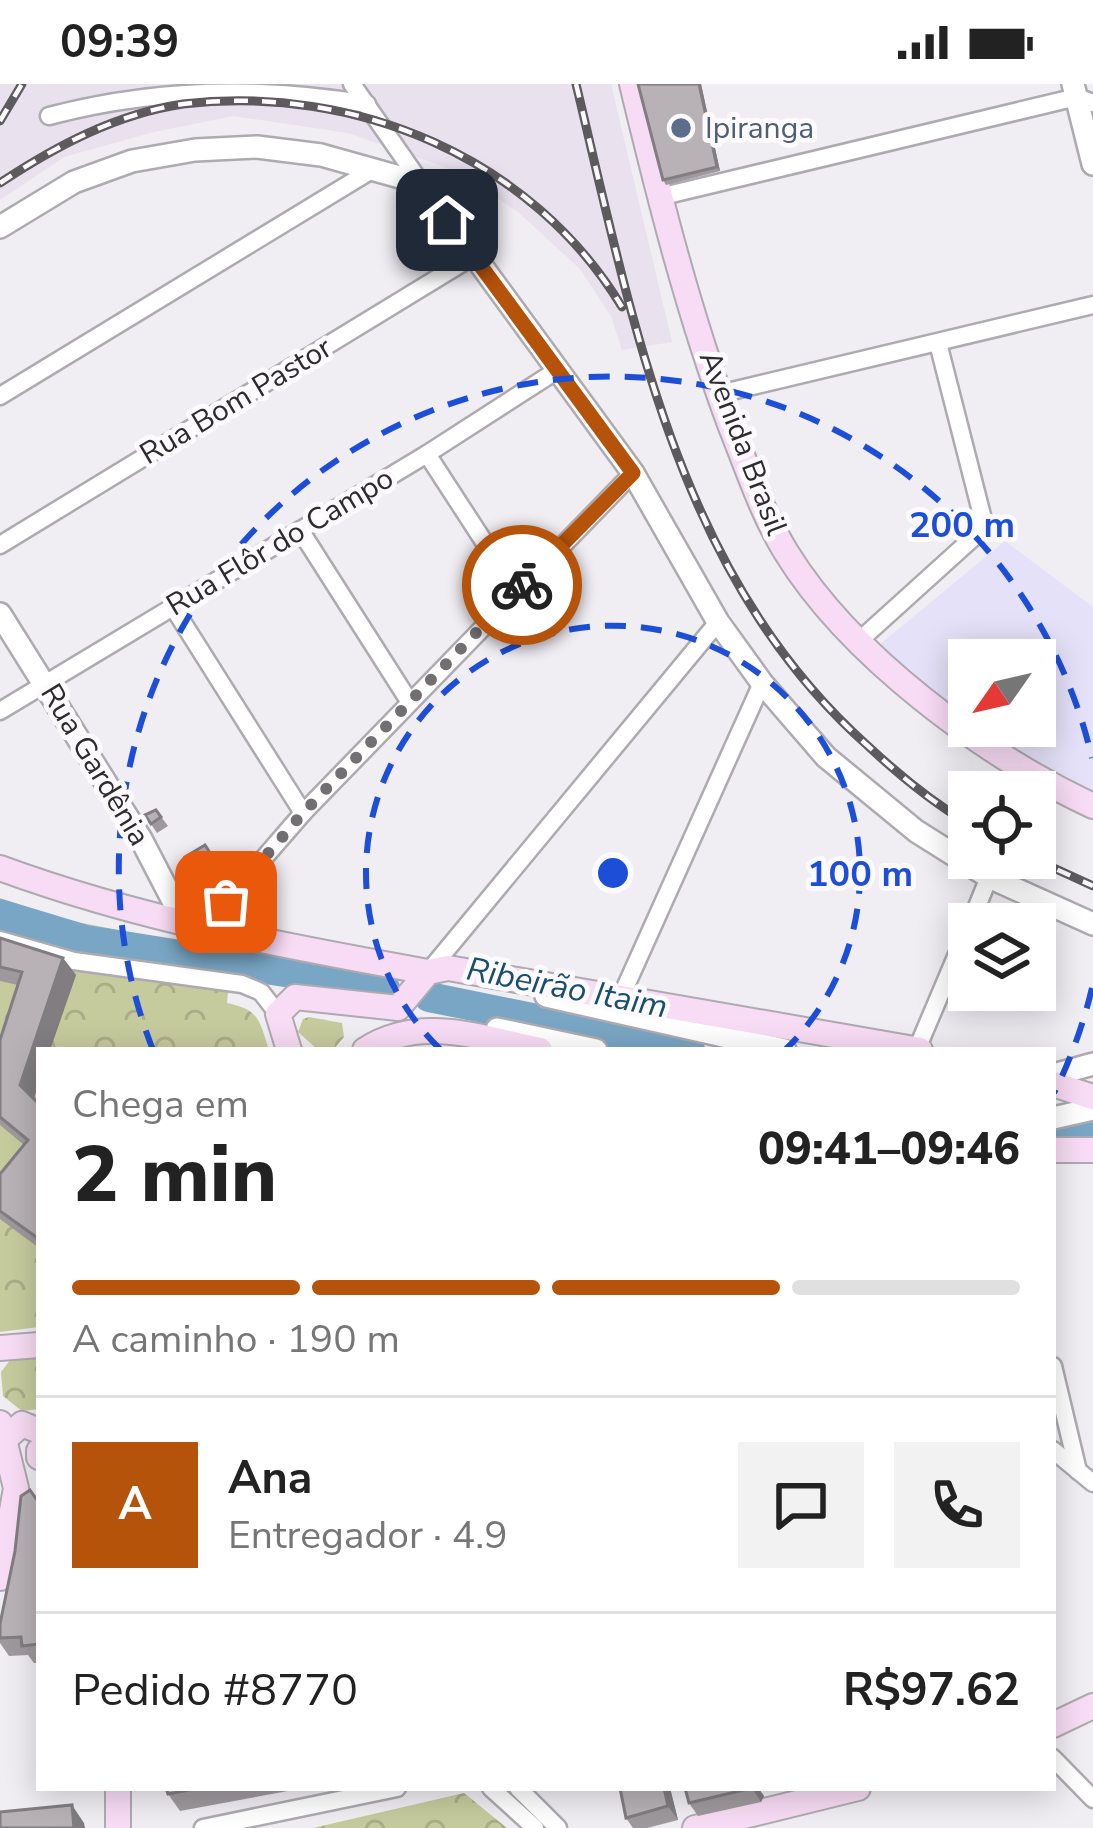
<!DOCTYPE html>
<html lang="pt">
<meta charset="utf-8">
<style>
body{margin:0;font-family:"Nunito Sans",sans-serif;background:#f2f2f2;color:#222;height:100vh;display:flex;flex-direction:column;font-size:45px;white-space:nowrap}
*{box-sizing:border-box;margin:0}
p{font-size:39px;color:#767676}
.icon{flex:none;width:66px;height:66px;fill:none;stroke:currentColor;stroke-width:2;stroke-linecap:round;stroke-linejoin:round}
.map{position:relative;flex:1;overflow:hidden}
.sheet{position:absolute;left:36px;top:963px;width:1020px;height:744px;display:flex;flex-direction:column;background:#fff;border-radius:0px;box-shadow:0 6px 30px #0003}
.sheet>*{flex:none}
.needle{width:78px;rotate:236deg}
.controls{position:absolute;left:948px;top:555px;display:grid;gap:24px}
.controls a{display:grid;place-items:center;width:108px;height:108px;border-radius:0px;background:#fff;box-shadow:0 6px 30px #0003;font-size:60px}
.pin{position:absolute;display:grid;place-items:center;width:102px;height:102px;color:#fff;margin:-51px;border-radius:24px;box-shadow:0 6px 18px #0006}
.courier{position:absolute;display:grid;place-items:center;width:120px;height:120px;margin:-60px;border:9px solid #b45309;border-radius:50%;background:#fff;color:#222;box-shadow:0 3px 15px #0007}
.summary em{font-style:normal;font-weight:800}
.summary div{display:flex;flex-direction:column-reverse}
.summary{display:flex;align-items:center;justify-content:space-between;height:204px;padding:0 36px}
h1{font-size:78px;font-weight:800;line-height:90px}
.bar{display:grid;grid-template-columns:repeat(4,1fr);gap:18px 12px;align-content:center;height:144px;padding:0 36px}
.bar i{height:15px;border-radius:9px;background:#e0e0e0}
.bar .selected{background:#b45309}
.bar p{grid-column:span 4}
.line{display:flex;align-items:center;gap:30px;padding:0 36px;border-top:3px solid #e0e0e0}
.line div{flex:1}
.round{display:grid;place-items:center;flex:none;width:126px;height:126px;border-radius:0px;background:#f2f2f2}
.status{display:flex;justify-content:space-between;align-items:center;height:84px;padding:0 60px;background:#fff;direction:ltr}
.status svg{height:33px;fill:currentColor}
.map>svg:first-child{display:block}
.education{fill:#e4e1f8}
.built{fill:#e9e1ee}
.grass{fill:url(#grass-tufts)}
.forest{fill:url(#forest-crowns)}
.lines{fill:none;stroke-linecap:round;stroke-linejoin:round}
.river{stroke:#79a6c4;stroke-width:30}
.minor-casing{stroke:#adaab0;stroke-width:21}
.tertiary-casing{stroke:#adaab0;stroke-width:26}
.secondary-casing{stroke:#adaab0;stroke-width:28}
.minor{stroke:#fff;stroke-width:16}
.tertiary{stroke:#fff;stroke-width:21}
.secondary{stroke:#f8dbf4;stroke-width:24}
.rail-casing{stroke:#5c5a5d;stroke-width:9}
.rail{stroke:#fdfafe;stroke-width:4.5;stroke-dasharray:14;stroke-linecap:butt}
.wall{fill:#9e999d}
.shaded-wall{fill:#817d80}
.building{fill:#b8b2b7;stroke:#817d80;stroke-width:3}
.done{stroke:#716f72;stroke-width:12;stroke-dasharray:0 21.6}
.route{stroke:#b45309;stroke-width:15}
.ring{fill:none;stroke:#1d4ed8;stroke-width:6;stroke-dasharray:21 15}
.service-dot{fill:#5c6f8a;stroke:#fdfafe;stroke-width:4.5}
.labels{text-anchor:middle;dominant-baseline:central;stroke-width:10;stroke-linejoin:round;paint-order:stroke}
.service-label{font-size:30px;fill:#4e5e75;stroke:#fdfafe;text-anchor:start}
.street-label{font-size:30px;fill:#2d2b2d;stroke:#fdfafe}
.water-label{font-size:33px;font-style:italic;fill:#184f6e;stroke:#fdfafe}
.centre{fill:#1d4ed8;stroke:#fdfafe;stroke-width:6}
.ring-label{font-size:36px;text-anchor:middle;font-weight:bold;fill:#1d4ed8;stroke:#fdfafe;stroke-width:10;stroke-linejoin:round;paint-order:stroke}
</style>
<div class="status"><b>09:39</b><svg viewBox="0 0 49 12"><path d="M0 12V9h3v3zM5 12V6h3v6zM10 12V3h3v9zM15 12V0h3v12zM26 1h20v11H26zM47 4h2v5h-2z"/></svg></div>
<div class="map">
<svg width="1093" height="1744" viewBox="0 0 1093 1744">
<defs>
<pattern id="grass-tufts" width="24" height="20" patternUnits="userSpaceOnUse" patternTransform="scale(3)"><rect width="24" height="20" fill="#c6cb9e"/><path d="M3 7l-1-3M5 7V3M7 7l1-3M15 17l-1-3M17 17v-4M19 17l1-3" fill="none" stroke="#aaae88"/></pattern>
<pattern id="forest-crowns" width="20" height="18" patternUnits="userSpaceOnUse" patternTransform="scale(3)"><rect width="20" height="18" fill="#c6cb9e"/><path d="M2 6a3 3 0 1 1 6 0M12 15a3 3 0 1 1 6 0" fill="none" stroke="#aaae88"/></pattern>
</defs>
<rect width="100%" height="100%" fill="#f0edf3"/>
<!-- education -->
<path class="education" d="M1005,457L1093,523V708L1024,676L974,642H1035V576H969V638L879,561Z"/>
<!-- built -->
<path class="built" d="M0,0H611L672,258L622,266L611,232L580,185L518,128L456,87L348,49L233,32L154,48L64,73L0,116Z"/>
<!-- grass -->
<path class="grass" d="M0,814L62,835L241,870L240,877L62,844L0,822Z"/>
<!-- forest -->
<g class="forest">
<path d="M0,852L26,862L229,897L227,919C260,926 259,936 269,966H39V1243L0,1248Z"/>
<path d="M309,933L342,939L344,953L333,966H318L298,948L303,935Z"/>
<path d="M39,1272V1325L22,1327L3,1312L1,1288L11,1275Z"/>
<path d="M464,1709L507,1744H313Z"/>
</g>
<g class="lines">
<!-- river -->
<g class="river">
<path d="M0,830L86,856L385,904"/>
<path d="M429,913L690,966"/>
<path d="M1053,1037L1093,1045"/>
</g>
<!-- minor casing -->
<g class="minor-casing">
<g id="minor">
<path d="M352,0L421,99"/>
<path d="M49,32C155,4 260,2 367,20"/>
<path d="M659,113L1077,13L1093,19"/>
<path d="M719,310L1093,221"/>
<path d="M0,312L375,84"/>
<path d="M427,370L516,507"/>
<path d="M300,446L409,617"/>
<path d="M0,461L472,173"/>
<path d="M173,523L303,729"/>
<path d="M860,556L985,443L938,259"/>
<path d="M0,627L427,370L559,285"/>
<path d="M970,840L989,793"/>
<path d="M204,843L303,729L633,389"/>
<path d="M0,856L74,877L242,900L261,908L278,930"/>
<path d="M429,887L718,538"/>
<path d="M620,915L762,599"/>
<path d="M917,965L969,842"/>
<path d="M1053,1282L1078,1387"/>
<path d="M1053,1366L1093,1399"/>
<path d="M1053,1674L1093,1715"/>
<path d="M491,1704L535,1744"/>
<path d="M518,1704L558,1744"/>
<path d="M203,1744L397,1704"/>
</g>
</g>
<!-- tertiary casing -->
<g class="tertiary-casing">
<g id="tertiary">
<path d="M1073,0L1093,80"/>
<path d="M0,143L74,98L132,77L195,66L257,63L321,71L421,99L633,389L718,538L762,599L826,673L916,747L989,793L1093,840"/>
<path d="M0,530L141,755L183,836"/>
<path d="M546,912L785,966"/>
<path d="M497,945L596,966"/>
<path d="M1053,991L1093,980"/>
<path d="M1053,1034L1093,1025"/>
</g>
</g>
<!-- secondary casing -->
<g class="secondary-casing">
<g id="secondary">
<path d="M632,0C660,116 689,231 731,343C748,385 762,429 786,468C850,572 984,671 1093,722"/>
<path d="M0,784C138,835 284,862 428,888L448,884L920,966"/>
<path d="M289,966L278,930L295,913L398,924L428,888"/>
<path d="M365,966C420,930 481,954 540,966"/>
<path d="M1053,1000L1093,1013"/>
<path d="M1053,1066H1093"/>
<path d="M0,1264L39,1261"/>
<path d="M0,1339L16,1404L0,1494"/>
<path d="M6,1354L22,1340L39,1347"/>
<path d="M39,1367V1373"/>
<path d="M1053,1641L1093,1622"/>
<path d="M118,1744V1704"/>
<path d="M695,1744L858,1704"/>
</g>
</g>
<!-- minor -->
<use href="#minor" class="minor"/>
<!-- tertiary -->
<use href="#tertiary" class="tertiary"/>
<!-- secondary -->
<use href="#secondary" class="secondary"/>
<!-- rail casing -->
<g class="rail-casing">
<g id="rail">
<path d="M576,0C633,237 677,492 868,662C899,691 932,718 969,740"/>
<path d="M0,37L22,0"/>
<path d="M0,99C56,62 116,30 183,20C356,0 532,74 622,223"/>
<path d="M1032,774L1093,802"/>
</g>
</g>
<!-- rail -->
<use href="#rail" class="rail"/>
</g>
<!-- wall -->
<g class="wall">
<path d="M701,0L720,87L666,101L663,96Z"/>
<path d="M156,726L168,742L157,749L145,731Z"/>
<path d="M205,761L226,792L206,806L185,773Z"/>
<path d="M0,854L63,874L76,891L50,966H39V999L34,1015L39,1020V1164L0,1135V1090L24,1061L0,1041V956L18,901L0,897Z"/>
<path d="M39,1419V1579H34L28,1571L9,1572L0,1559V1540Z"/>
<path d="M166,1704H304L180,1727L168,1710Z"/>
<path d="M620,1704H670L678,1736L647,1744H633L626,1734Z"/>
<path d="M685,1704H758L764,1712L761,1718L698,1732L689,1719Z"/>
</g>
<!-- shaded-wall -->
<g class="shaded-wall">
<path d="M699,0H701L720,87L717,83Z"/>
<path d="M63,874L76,891L50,966H39V999L32,1019L20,1001Z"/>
<path d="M664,1704H670L678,1736L668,1722Z"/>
<path d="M752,1704H758L764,1712L761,1718Z"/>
<path d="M72,1721L84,1739L85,1744H74Z"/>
</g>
<!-- building -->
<g class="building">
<path d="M638,0H699L717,83L663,96Z"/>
<path d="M156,726L161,733L151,740L145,731Z"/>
<path d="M205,761L219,783L199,797L185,773Z"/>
<path d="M0,854L63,874L20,1001L39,1020V1155L0,1127V1090L28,1056L0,1033V956L22,888L0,883Z"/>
<path d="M30,1406L39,1419V1560L22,1562L21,1553L0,1554V1540L15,1467L21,1412Z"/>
<path d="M166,1704H199L168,1710Z"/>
<path d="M620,1704H664L668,1722L626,1734Z"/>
<path d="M685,1704H752L689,1719Z"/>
<path d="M72,1721L74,1744H0V1728Z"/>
</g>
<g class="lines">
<!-- done -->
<path class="done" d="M226,818L303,729L522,501"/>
<!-- route -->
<path class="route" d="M447,136L633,389L522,501"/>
</g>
<!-- distance rings -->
<g class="ring">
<path d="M440 965A247 247 0 1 1 786 965"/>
<path d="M1092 904A493 493 0 0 1 1054 1009M153 966A493 493 0 1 1 1092 674"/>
</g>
<!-- markers -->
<circle class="service-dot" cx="681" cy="44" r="12"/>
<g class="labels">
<!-- service labels -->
<g class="service-label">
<text x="705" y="44">Ipiranga</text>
</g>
<!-- street labels -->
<g class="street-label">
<text transform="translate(236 317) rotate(-31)">Rua Bom Pastor</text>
<text transform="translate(743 359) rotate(69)">Avenida Brasil</text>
<text transform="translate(280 458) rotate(-31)">Rua Flôr do Campo</text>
<text transform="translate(95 681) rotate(59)">Rua Gardênia</text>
</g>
<!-- water labels -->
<g class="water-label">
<text transform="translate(567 904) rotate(11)">Ribeirão Itaim</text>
</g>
</g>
<circle cx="613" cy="789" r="18" class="centre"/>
<g class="ring-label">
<text x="962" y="453">200 m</text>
<text x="860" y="802">100 m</text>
</g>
</svg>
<div class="controls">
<a><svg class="needle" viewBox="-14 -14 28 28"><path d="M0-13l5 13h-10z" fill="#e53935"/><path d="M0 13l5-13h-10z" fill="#767676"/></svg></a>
<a><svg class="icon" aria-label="locate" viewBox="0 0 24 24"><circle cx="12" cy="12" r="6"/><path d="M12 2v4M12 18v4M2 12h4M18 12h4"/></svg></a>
<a><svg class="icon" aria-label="layers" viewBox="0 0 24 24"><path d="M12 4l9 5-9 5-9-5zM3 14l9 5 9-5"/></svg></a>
</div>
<div class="pin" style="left:226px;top:818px;background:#ea580c"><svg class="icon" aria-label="bag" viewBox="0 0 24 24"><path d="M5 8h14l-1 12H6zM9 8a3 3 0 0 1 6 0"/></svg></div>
<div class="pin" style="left:447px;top:136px;background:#1f2937"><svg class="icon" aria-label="home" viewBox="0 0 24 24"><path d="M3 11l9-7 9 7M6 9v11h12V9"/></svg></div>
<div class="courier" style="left:522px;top:501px"><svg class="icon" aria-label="bike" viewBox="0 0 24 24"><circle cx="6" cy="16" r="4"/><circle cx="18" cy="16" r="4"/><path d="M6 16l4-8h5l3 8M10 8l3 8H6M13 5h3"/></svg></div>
<section class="sheet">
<div class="summary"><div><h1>2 min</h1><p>Chega em</p></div><em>09:41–09:46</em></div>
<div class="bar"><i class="selected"></i><i class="selected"></i><i class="selected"></i><i></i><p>A caminho · 190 m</p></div>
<div class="line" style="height:216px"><b class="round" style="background:#b45309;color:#fff">A</b><div><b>Ana</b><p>Entregador · 4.9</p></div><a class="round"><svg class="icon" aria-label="chat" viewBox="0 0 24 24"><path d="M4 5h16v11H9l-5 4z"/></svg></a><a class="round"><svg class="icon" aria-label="phone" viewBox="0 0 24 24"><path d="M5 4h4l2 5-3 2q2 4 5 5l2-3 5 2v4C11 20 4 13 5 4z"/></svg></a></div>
<div class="line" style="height:156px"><div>Pedido #8770</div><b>R$97.62</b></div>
</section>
</div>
